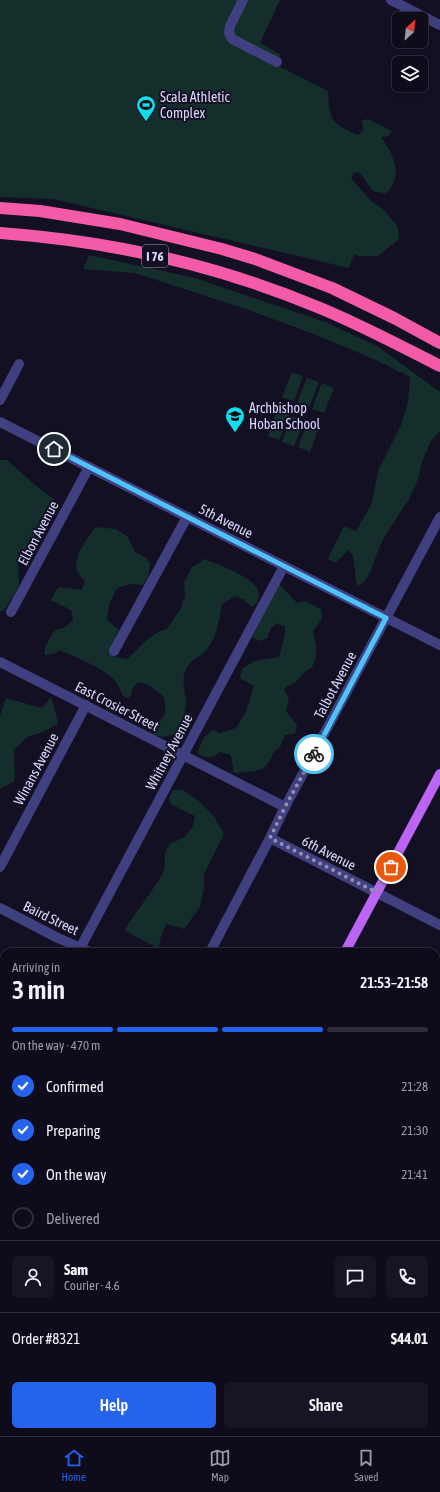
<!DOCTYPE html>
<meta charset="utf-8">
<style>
body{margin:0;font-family:"Asap Condensed",sans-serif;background:#171524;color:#f1f3f6;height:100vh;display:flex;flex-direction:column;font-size:15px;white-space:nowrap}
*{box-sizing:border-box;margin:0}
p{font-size:13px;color:#9b9ba3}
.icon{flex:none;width:22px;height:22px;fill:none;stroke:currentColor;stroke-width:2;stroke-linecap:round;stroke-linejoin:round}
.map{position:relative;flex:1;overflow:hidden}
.drawer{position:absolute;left:0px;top:948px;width:440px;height:488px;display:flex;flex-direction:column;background:#0e0c1b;border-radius:12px 12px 0 0;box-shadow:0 2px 6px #0003,0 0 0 1px #2e2c3a}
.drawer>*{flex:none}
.needle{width:26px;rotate:27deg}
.buttons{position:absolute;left:392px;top:12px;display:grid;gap:8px}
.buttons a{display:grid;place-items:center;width:36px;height:36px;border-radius:6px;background:#0e0c1b;box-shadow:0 2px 6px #0003,0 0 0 1px #2e2c3a;font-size:20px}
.pin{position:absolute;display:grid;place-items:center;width:34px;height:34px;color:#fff;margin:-17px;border:2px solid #fff;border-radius:50%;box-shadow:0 1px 4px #0007}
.courier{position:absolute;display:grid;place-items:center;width:40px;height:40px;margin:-20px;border:3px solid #4fc3f7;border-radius:50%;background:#fff;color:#222;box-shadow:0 1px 5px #0007}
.overview em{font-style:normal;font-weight:600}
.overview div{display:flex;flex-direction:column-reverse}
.overview{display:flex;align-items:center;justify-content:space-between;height:68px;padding:0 12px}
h1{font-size:26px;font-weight:600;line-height:30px}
.bar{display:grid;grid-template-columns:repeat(4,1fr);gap:6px 4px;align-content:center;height:48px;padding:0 12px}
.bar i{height:5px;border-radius:3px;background:#2e2c3a}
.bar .current{background:#2563eb}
.bar p{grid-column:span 4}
.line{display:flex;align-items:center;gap:10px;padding:0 12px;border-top:1px solid #2e2c3a}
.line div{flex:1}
.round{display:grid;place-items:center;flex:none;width:42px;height:42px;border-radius:6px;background:#171524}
ol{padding:0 12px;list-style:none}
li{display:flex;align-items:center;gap:12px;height:44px}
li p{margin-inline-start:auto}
li .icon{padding:4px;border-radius:50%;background:#2563eb;color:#fff;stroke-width:4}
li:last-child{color:#9b9ba3}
li i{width:22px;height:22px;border:2px solid #2e2c3a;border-radius:50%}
.action{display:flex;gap:8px;margin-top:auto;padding:8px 12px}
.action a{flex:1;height:46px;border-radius:6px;background:#2563eb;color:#fff;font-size:16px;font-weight:600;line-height:46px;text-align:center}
.action a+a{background:#171524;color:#f1f3f6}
.tab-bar{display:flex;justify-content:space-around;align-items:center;height:56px;border-top:1px solid #2e2c3a;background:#0e0c1b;font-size:11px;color:#9b9ba3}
.tab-bar a{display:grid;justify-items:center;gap:2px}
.tab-bar .current{color:#2563eb}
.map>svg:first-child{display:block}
.green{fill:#142e2c}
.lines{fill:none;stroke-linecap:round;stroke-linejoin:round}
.minor{stroke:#403f80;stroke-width:10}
.major{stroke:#bb65f4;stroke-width:10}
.highway{stroke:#f35aa7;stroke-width:12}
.done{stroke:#9491b0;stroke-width:4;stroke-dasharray:0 7.2}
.route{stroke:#4fc3f7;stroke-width:5}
.labels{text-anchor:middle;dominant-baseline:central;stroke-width:4;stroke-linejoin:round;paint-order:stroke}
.shield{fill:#131024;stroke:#9e9bbb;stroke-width:1}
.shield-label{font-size:13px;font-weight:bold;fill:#dad7fc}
.poi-label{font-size:14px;fill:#dad7fc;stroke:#131024;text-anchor:start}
.street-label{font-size:14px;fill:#dad7fc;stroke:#131024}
</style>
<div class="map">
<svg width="440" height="1436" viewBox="0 0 440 1436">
<rect width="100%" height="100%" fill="#131024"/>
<!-- green -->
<g class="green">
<path d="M0,0H280L260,43L281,55L276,65L328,91C330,122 330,122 358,135L364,130L361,121L368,119L392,131L389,136L381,137C394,157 404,173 386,194L373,191L360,173L354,172L351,178L371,201L383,209L398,227L399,239L378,256H358L354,254L349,268L53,199L0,197Z"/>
<path d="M89,255L195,278L325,322L377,346L440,392V431L431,441L422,461L418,480L409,499L383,539L369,574L365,581L357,587L353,556L349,550L335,563L328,559L344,526L356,531L372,503L378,471L401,425L408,402L410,377L374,359L311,333L246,309L135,273L83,269Z"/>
<path d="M292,372L303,376L294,401L282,397Z"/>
<path d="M307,378L319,382L309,407L297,403Z"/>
<path d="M322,383L334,388L324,413L312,409Z"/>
<path d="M277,410L289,415L279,440L268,436Z"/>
<path d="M292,416L304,421L294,446L282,442Z"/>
<path d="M308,422L319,427L310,452L298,447Z"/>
<path d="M0,460H7L35,485L55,500L33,539L18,560L19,585L13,597L3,611H0Z"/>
<path d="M95,527L116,529L128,537L135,552L145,557L150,563L149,574L143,585L131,584L117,588L109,605L107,620L119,630L111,647L116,657L127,659C142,647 148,634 167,629L181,608L185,596L184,583L192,567L205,559C219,565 254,577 258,591C260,595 258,599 257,603L252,607L244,600L235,596L222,604C219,619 217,639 206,650C200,658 191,658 186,669C181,678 185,692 186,702C186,714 180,724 176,734L164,737L153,735V727C166,716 167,715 164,697L149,685L138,682L133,688L129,699L123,696C121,692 119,686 116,682C102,666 78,659 60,650L54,654L45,655V646L55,630L64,628L73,620L71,610L51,600L58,587L82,590L85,581C82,578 78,574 77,570C73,556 88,538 95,527Z"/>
<path d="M279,584L297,603L305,601L321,609L322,619L313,631L316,646V658L312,667L305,672L294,683L287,686L284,690L289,698L286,711L297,725L295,734L285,735L280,747L275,751L267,765L262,769L254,771L234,773L231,755L220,752C210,759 208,759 197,753L204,737L213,730L220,733L236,728L246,712L254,686L240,678L242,669L254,661L279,657L285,634V627L277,623L271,628L267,638L260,641L252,637Z"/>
<path d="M51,697L55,710L58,724L43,732L27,737L14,750L15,781L0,789V716L6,698L42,708Z"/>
<path d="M173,790H183L199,801L213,815L224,834L204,874V887L200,907L184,929L166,924L160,939L159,949L124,930L162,876L165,866V853L170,844L185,837L193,826L195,816L171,804L169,798Z"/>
<path d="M440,1061V1153H436V1066Z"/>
<path d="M436,1325L440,1327V1395L436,1399Z"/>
<path d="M203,1432H314L313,1436H204L202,1434Z"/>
</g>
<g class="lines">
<!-- minor -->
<g class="minor">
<path d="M243,0L230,26L229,33L232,39L277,62"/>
<path d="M391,0L440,25"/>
<path d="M0,400L19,364"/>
<path d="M0,422L440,645"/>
<path d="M11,612L89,467"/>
<path d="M114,651L187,517"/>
<path d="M0,662L285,807"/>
<path d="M270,838L440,925"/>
<path d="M0,867L86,705"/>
<path d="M0,908L58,938L90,952"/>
<path d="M78,952L284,566"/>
<path d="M210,952L270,838L285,807L440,517"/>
<path d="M436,998L440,990"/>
<path d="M0,1100L4,1093"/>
<path d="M0,1109L4,1111"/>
<path d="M436,1192L440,1194"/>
<path d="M436,1216L440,1209"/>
<path d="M436,1298L440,1300"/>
<path d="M0,1346L4,1338"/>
<path d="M0,1398L4,1400"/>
<path d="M66,1432L74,1436"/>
<path d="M423,1432L430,1436"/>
<path d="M323,1436L325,1432"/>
</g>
<!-- major -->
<g class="major">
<path d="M345,952L440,774"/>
<path d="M88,1436L90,1432"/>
</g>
<!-- highway -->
<g class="highway">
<path d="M0,208L40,211L120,224L222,249L255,259L332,288L394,318L440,343"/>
<path d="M0,233C110,241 218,265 320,308C361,325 401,346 440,366"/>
</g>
</g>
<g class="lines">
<!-- done -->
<path class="done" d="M314,754L285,807L270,838L376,892L391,867"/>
<!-- route -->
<path class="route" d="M54,449L386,618L314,754"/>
</g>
<!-- icons -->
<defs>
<g id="stadium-pin" transform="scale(1)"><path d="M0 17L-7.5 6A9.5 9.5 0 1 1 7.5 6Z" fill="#1de" stroke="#131024"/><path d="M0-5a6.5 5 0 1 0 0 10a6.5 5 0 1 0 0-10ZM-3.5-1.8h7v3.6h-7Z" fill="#111"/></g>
<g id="school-pin" transform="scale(1)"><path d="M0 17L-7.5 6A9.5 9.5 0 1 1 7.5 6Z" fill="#1de" stroke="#131024"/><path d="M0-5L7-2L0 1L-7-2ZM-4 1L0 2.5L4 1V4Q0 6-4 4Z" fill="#111"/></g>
</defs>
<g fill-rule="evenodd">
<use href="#stadium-pin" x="146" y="105"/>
<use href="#school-pin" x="235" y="416"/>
</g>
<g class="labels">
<!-- shield labels -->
<rect class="shield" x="142" y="245" width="26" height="22" rx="3"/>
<g class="shield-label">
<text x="155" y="256">I 76</text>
</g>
<!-- poi labels -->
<g class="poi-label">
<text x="160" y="97">Scala Athletic<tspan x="160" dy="16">Complex</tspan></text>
<text x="249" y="408">Archbishop<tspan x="249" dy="16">Hoban School</tspan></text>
</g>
<!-- street labels -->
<g class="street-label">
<text transform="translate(226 521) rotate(27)">5th Avenue</text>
<text transform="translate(38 533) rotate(-62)">Elbon Avenue</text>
<text transform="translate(335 685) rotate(-62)">Talbot Avenue</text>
<text transform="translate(117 706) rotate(27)">East Crosier Street</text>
<text transform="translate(169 752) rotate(-62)">Whitney Avenue</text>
<text transform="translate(36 769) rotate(-62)">Winans Avenue</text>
<text transform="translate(329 853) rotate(27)">6th Avenue</text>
<text transform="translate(51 918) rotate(26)">Baird Street</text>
</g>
</g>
</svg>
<div class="buttons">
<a><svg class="needle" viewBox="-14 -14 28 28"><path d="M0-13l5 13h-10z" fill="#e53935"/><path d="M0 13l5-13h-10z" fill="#9b9ba3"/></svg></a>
<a><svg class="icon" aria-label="layers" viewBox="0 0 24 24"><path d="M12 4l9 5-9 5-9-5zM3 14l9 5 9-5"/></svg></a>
</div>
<div class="pin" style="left:391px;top:867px;background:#ea580c"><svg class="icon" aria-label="bag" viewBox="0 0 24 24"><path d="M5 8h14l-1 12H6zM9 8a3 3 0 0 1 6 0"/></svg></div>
<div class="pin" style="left:54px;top:449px;background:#1f2937"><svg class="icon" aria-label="home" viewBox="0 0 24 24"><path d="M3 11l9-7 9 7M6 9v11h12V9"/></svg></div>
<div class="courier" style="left:314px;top:754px"><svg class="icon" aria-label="bike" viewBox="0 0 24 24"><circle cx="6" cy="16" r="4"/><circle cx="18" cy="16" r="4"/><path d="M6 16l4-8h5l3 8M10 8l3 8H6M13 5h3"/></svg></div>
<section class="drawer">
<div class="overview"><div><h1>3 min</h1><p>Arriving in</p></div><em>21:53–21:58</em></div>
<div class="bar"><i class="current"></i><i class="current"></i><i class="current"></i><i></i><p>On the way · 470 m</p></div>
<ol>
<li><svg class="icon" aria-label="check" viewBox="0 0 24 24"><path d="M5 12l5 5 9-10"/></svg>Confirmed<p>21:28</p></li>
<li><svg class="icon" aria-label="check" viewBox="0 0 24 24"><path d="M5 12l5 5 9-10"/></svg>Preparing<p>21:30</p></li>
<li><svg class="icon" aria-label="check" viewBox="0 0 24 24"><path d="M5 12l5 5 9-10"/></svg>On the way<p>21:41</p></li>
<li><i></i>Delivered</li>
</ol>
<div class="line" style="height:72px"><a class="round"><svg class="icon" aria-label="person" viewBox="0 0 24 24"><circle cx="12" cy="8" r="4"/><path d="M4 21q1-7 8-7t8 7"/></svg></a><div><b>Sam</b><p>Courier · 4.6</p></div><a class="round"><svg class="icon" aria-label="chat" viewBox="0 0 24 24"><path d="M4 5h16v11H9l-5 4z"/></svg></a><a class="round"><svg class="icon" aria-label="phone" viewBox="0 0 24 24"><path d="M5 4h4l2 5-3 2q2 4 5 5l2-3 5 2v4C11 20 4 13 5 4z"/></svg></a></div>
<div class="line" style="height:52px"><div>Order #8321</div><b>$44.01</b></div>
<div class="action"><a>Help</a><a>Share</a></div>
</section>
</div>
<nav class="tab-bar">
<a class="current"><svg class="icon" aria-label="home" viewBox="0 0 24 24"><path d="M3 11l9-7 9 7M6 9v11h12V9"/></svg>Home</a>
<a><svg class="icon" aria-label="map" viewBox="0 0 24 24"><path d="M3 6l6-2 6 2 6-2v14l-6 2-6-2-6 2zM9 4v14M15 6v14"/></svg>Map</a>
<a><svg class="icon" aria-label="saved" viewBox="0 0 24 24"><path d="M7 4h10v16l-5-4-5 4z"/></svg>Saved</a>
</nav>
